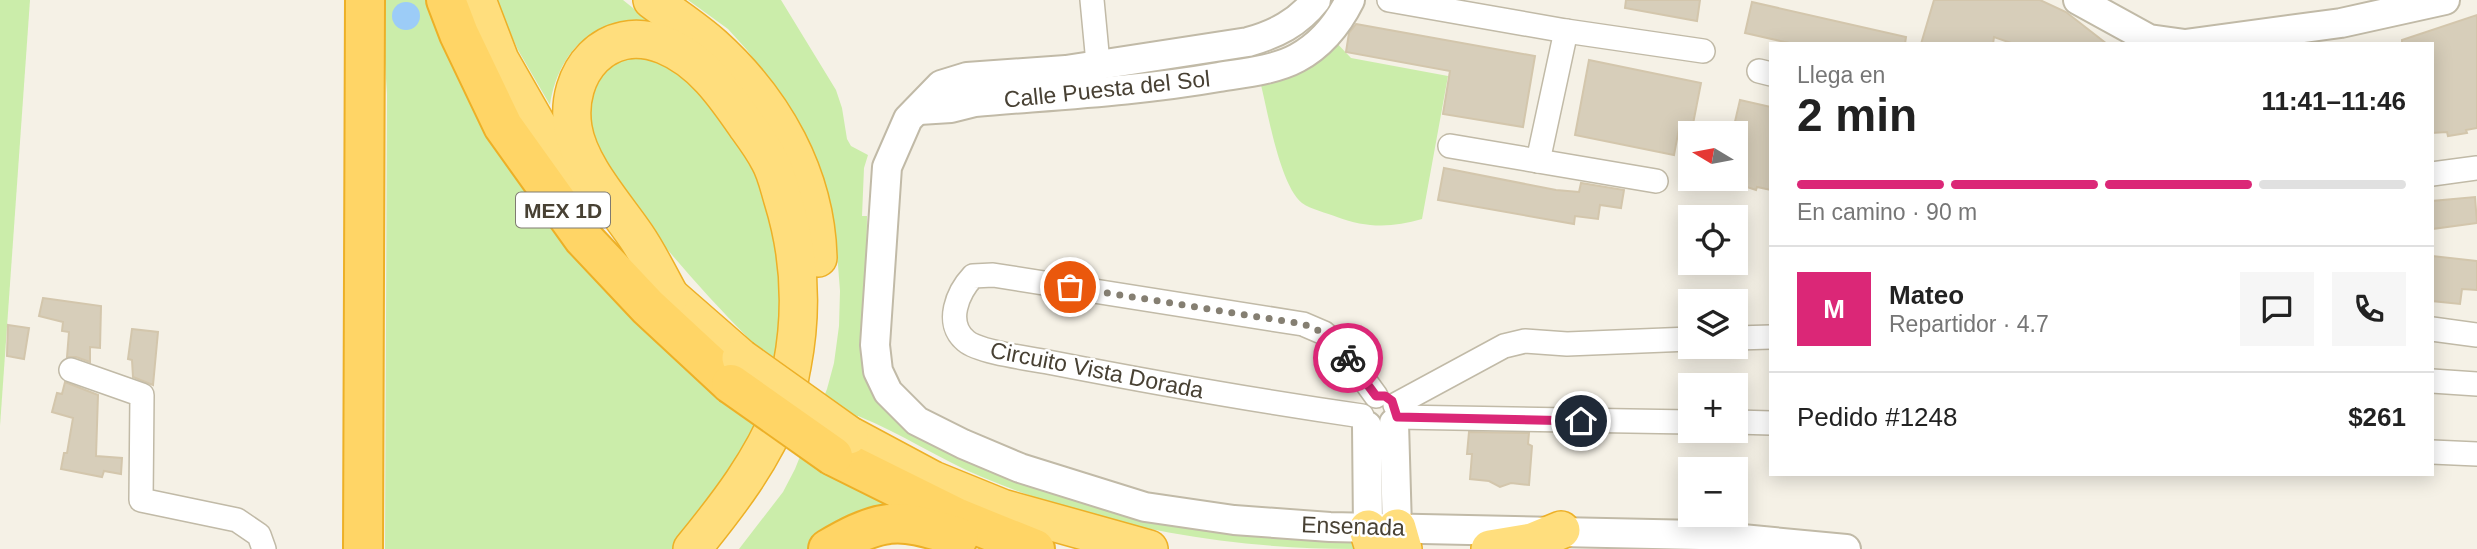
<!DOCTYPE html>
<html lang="es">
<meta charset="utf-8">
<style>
body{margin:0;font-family:Helvetica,sans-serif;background:#f6f6f6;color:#222;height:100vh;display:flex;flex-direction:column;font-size:26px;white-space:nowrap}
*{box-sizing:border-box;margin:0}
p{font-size:23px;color:#767676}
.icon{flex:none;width:38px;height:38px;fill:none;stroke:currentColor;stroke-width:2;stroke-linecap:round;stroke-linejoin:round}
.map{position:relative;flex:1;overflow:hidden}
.drawer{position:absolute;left:1769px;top:42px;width:665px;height:434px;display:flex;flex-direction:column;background:#fff;border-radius:0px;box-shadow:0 4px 18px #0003}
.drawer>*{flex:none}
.needle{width:46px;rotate:280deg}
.tools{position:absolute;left:1678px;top:121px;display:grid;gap:14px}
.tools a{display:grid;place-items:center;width:70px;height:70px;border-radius:0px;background:#fff;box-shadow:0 4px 18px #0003;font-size:35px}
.pin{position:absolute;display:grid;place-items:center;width:60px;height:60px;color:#fff;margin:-30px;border:4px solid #fff;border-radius:50%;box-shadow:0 2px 7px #0007}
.courier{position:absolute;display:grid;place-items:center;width:70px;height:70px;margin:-35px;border:5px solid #db2777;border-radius:50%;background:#fff;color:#222;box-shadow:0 2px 9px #0007}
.head em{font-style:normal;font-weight:700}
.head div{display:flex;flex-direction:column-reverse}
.head{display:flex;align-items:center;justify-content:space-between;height:119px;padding:0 28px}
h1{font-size:46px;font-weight:700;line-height:52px}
.bar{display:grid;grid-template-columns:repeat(4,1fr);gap:10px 7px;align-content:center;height:84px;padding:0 28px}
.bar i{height:9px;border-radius:5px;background:#e0e0e0}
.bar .on{background:#db2777}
.bar p{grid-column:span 4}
.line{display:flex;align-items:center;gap:18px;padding:0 28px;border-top:2px solid #e0e0e0}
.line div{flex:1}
.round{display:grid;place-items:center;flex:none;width:74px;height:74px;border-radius:0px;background:#f6f6f6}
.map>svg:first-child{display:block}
.green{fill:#cbedaa}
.water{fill:#9cccf7}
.building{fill:#d7ceba;stroke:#d3c6ac;stroke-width:2}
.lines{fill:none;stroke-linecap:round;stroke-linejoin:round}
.minor-casing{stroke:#c1baa7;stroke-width:26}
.tertiary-casing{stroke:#c1baa7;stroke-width:32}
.trunk-casing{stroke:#edb027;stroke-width:40}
.motorway-casing{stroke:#edb027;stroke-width:42}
.minor{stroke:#fff;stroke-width:23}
.tertiary{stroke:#fff;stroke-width:28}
.trunk{stroke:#ffde7d;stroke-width:37}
.motorway{stroke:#ffd566;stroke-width:38}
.trunk-bridge-casing{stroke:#edb027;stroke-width:40;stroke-linecap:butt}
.motorway-bridge-casing{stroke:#edb027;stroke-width:42;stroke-linecap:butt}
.trunk-bridge{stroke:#ffde7d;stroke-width:37}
.motorway-bridge{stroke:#ffd566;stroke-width:38}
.done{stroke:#857f72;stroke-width:7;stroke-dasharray:0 12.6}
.route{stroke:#db2777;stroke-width:9}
.labels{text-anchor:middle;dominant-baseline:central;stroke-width:5;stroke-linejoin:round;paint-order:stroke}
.shield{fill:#fff;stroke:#7f7a71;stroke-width:2}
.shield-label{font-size:21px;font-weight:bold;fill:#484134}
.street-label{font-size:23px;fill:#484134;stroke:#fff}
</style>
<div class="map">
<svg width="2477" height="549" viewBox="0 0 2477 549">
<rect width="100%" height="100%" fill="#f5f1e6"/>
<!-- green -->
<g class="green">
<path d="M0,0H30L0,426Z"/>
<path d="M381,0H429L646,331L720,401L749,339C689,278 633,212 586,141L595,66L660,50L751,143L789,296L762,428L676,549H385L387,94Z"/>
<path d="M496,0H623L658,28C640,29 620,27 602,31C571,39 554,76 550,105L518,50Z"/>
<path d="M688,0H781L836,90L842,108L847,139L851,146L868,155L864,168L862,216H867L865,369L1027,478L1356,531L1355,549C1227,549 1100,527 982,477C939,459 901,433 858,416L835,474L848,484L903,513L815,549H739L783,492L795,469L827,389L834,363L839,326L840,291L837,252L832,223L814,155L797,119L747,50L728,29Z"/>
<path d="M1326,38H1332L1351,58L1448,76L1422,219C1392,228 1366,228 1337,217C1327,213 1310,209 1302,203C1280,185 1268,113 1261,85L1294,75L1333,49Z"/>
</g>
<!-- water -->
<circle class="water" cx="406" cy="16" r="14"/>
<!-- building -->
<g class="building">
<path d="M1626,0H1700L1697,21L1625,8Z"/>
<path d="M1934,0H2040L2066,12L2107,44H2014L1994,37L1993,44H1921Z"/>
<path d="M1752,2L1906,37L1905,44H1794L1745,33Z"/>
<path d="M2477,15V128L2466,130L2467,133L2448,136L2447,132L2432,133V44H2402V40Z"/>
<path d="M1356,24L1535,56L1523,127L1443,114L1450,71L1346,52L1349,33Z"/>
<path d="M1589,60L1701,83L1693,124L1680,123L1674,155L1575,135Z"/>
<path d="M1740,100L1771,107V190L1757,187L1756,190L1747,187L1738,185L1739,182L1736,181V150L1741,127L1734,126Z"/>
<path d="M1444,168L1556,190L1579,192L1581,183L1624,190L1621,208L1600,205L1598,219L1575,216L1574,224L1438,200Z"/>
<path d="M2475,197L2477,223L2432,229V201Z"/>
<path d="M2432,256L2477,261V290L2462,289L2460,304L2432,301Z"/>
<path d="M43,298L101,306L100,348L90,347V362L76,357H67L69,332L62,331L63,322L39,316Z"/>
<path d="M8,325L29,328L24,359L7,356Z"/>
<path d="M132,329L158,332L153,385L133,377L132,360L128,359Z"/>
<path d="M65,382L98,395L96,456L122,458L121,474L104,471L102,477L61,469L64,453H67L73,418L52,412L57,393L62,394Z"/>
<path d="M1469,432L1529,433L1528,444L1532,446L1529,485L1511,483L1500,487L1489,481L1470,479L1472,454H1467Z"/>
</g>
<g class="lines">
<!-- minor casing -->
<g class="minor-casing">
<g id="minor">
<path d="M1092,0L1098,63"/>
<path d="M1389,0L1566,31L1703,51"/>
<path d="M1759,71L1771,74"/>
<path d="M1450,146L1656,181"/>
<path d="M1538,161L1566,31"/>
<path d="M2432,174L2477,168"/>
<path d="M2432,329L2477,335"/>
<path d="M1736,338L1771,337"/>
<path d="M71,370L142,395L141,500L237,520L259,535L264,549"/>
<path d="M2432,381L2477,384"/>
<path d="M1395,405L1504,346L1525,341L1567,344L1690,339"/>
<path d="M1362,416C1258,401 1156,383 1053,363C1034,359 980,353 966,341C944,323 958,292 973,276L993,275L1303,324L1324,333L1344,352L1376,396"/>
<path d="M1397,417L1690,422"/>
<path d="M1736,422L1771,423"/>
<path d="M2432,452L2477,454"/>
</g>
</g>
<!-- tertiary casing -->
<g class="tertiary-casing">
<g id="tertiary">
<path d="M1316,0C1298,23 1276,34 1248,42L1066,70L967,77L941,85L908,119L887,167L875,345L878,371L888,392L917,421L963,444L1020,468L1145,507L1234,520L1330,527L1700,535L1846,549"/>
<path d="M2078,0L2149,39L2185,44L2341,23L2445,0"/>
<path d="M919,110L951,108L975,102C1057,95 1139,91 1219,77C1244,73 1275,70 1297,58C1321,45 1338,24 1350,0"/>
<path d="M1394,423L1397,528"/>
<path d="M1367,426L1368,529"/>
</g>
</g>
<!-- trunk casing -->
<g class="trunk-casing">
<g id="trunk">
<path d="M477,0L500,60L556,158L583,194"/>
<path d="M652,0C672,15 694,29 713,46C774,101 816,175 818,258"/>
<path d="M654,278L670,296L741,358"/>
<path d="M670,296C659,276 649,255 636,236C615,205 579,166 573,128C564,73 606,22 664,45C701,60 724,93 746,125C754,136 763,148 769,160C776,172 779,187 783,200C800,255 803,309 792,366C789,379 788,395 783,407C763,460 727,506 692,549"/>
<path d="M849,435L933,480L1002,508L1149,549"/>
<path d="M1397,528L1403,549"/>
<path d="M1368,529L1374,549"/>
<path d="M1490,549L1532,542L1561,530"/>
</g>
</g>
<!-- motorway casing -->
<g class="motorway-casing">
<g id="motorway">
<path d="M446,0L459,34L503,126L583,238L648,307L731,384"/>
<path d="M833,456L958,518L1035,549"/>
<path d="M363,549L365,0"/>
<path d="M828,549C845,539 868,526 889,524C912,521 937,531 959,537"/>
</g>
</g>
<!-- minor -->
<use href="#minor" class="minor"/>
<!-- tertiary -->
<use href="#tertiary" class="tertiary"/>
<!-- trunk -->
<use href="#trunk" class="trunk"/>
<!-- motorway -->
<use href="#motorway" class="motorway"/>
<!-- trunk-bridge casing -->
<g class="trunk-bridge-casing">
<path id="trunk-bridge" d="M741,358L849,435"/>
</g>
<!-- motorway-bridge casing -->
<g class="motorway-bridge-casing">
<path id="motorway-bridge" d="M731,384L833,456"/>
</g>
<!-- trunk-bridge -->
<use href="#trunk-bridge" class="trunk-bridge"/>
<!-- motorway-bridge -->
<use href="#motorway-bridge" class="motorway-bridge"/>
</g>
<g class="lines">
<!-- done -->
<path class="done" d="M1070,287L1303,324L1324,333L1348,358"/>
<!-- route -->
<path class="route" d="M1348,358L1376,396H1385L1392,401L1397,417L1581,421"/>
</g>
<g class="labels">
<!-- shield labels -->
<rect class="shield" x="516" y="192.5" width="94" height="35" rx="5"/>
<g class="shield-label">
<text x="563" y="210">MEX 1D</text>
</g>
<!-- street labels -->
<g class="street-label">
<text transform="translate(1107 89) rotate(-6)">Calle Puesta del Sol</text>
<text transform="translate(1097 370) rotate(11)">Circuito Vista Dorada</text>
<text transform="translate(1353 526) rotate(2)">Ensenada</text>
</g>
</g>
</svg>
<div class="tools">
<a><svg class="needle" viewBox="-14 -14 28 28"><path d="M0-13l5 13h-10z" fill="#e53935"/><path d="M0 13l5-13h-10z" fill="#767676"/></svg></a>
<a><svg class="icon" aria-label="locate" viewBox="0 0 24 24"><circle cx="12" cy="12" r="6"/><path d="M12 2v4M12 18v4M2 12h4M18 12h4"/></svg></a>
<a><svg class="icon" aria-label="layers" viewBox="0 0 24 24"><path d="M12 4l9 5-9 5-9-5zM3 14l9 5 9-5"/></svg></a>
<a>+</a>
<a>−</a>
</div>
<div class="pin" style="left:1070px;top:287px;background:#ea580c"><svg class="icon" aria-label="bag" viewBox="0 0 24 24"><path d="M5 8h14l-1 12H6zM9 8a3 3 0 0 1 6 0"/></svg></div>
<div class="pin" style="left:1581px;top:421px;background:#1f2937"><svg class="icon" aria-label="home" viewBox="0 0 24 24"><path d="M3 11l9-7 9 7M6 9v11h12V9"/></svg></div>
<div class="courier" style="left:1348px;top:358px"><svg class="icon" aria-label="bike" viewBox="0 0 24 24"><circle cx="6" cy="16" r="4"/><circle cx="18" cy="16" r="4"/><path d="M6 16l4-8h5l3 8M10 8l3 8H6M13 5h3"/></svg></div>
<section class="drawer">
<div class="head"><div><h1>2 min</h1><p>Llega en</p></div><em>11:41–11:46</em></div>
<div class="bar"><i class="on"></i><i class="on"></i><i class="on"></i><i></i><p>En camino · 90 m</p></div>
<div class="line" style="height:126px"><b class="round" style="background:#db2777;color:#fff">M</b><div><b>Mateo</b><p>Repartidor · 4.7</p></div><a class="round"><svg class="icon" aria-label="chat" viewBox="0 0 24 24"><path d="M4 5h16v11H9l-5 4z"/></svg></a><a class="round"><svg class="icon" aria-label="phone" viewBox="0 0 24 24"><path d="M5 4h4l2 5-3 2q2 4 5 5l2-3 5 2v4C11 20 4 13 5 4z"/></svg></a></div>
<div class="line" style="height:91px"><div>Pedido #1248</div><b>$261</b></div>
</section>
</div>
